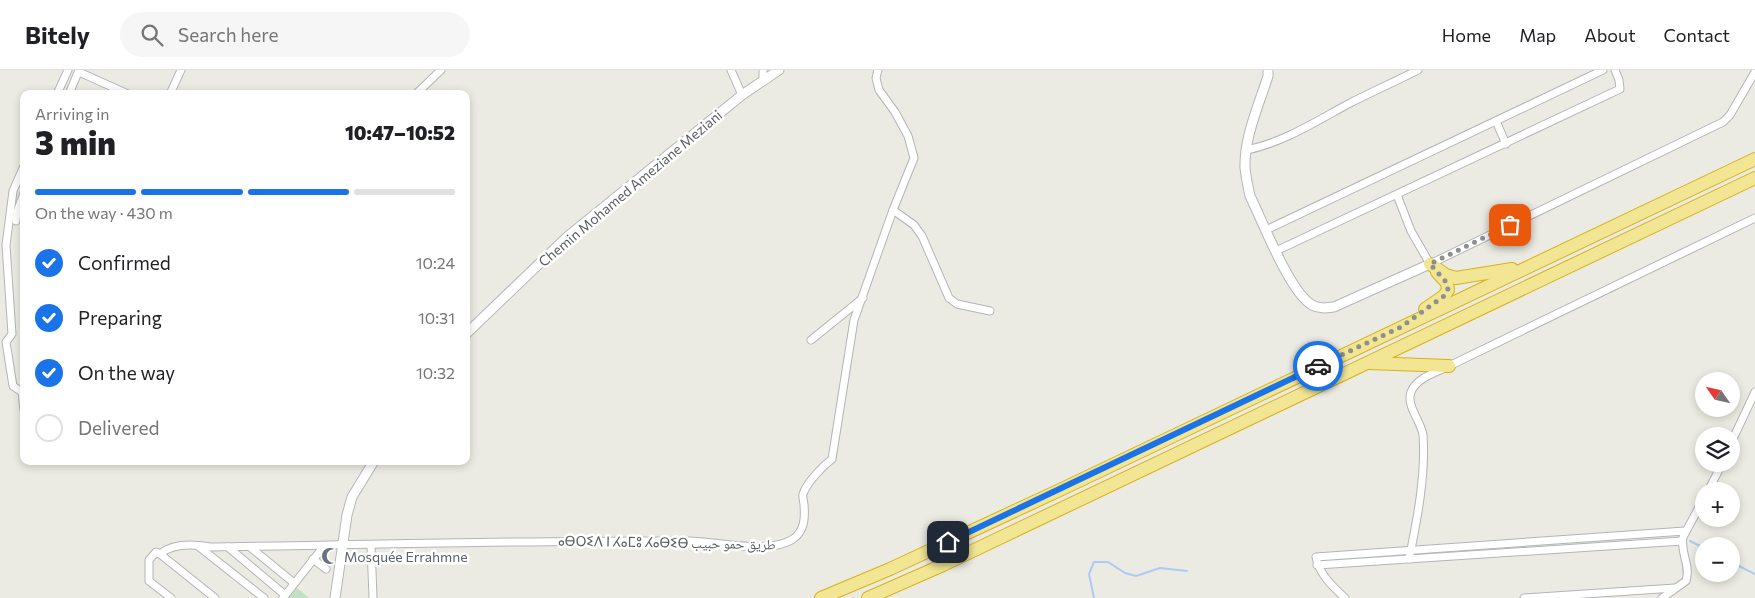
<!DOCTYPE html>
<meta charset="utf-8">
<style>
body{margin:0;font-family:Commissioner,"Noto Naskh Arabic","Noto Sans Tifinagh",sans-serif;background:#f6f6f6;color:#202124;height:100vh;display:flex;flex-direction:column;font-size:19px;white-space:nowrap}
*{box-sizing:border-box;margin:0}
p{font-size:16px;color:#757577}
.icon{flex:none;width:28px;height:28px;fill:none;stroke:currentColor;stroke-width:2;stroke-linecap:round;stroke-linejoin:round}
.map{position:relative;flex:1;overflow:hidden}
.sheet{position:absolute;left:20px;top:20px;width:450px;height:375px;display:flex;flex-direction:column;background:#fff;border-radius:10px;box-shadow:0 2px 8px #0003}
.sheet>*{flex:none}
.needle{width:32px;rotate:304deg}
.controls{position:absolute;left:1695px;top:302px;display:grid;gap:10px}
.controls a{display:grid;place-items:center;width:45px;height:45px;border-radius:50%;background:#fff;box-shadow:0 2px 8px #0003;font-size:25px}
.pin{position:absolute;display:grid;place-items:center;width:42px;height:42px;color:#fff;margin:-21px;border-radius:10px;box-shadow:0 2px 8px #0006}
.courier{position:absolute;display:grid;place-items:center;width:50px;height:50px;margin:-25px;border:4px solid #1a73e8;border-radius:50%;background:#fff;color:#222;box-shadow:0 1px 6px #0007}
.headline em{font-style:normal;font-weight:800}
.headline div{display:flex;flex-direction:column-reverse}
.headline{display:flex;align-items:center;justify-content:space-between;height:85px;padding:0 15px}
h1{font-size:32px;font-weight:800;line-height:38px}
.bar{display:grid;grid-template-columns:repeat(4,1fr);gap:8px 5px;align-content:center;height:60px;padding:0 15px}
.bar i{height:6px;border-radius:4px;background:#e0e0e0}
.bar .current{background:#1a73e8}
.bar p{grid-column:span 4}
ol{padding:0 15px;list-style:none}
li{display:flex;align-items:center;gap:15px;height:55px}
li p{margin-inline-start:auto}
li .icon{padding:5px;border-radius:50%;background:#1a73e8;color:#fff;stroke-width:4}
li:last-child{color:#757577}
li i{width:28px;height:28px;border:2px solid #e0e0e0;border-radius:50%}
header{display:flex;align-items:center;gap:30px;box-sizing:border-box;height:70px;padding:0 25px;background:#fff;border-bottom:1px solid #e0e0e0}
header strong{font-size:24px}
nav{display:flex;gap:28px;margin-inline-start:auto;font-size:18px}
.search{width:350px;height:45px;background:#f6f6f6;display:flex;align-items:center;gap:12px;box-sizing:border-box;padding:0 18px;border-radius:28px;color:#757577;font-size:19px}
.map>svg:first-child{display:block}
.green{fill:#c1e1c5}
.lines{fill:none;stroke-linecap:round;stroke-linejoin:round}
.stream{stroke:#a9cbf6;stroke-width:2}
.street-casing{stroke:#b3b4b9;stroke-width:9}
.secondary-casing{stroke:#b4b6bb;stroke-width:11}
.highway-casing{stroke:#d8b217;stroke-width:14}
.street{stroke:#fff;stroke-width:7}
.secondary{stroke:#fff;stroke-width:9}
.highway{stroke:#f2e594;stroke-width:12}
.done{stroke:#8e8f8f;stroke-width:5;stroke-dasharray:0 9}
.route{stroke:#1a73e8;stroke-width:6}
.labels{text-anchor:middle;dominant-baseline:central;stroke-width:5;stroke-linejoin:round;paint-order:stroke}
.street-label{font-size:14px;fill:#5b5d62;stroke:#fff}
.worship-label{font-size:14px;fill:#5b616d;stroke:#fff;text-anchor:start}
</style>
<header>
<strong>Bitely</strong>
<div class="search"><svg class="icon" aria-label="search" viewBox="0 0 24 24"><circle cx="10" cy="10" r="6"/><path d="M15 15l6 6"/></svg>Search here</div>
<nav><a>Home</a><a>Map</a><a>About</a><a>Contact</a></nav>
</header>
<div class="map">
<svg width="1755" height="528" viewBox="0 0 1755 528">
<rect width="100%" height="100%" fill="#ecebe3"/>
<!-- green -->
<path class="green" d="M297,518L309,528H289Z"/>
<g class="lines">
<!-- stream -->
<g class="stream">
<path d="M1690,471L1704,478"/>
<path d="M1731,492L1755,504"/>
<path d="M1094,528L1089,504L1094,492H1108L1125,503L1136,506L1160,498L1187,501"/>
</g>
<!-- street casing -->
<g class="street-casing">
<g id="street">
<path d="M731,0L742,25"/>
<path d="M79,2L128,24"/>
<path d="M763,10V0"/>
<path d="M57,24L68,0"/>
<path d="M69,24L79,0"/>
<path d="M170,24L181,0"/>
<path d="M416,24L441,0"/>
<path d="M1496,51L1506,74"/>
<path d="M1247,80C1285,72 1318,50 1352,32C1374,21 1396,11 1418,0"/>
<path d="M24,96L13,121L6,175L12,264L6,272L13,316L22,322L24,340"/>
<path d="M1397,125L1411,161L1430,194L1723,52L1730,45L1755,2"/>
<path d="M893,140L914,155L922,166L949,228L957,234L990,241"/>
<path d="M16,151L17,142L24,123"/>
<path d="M1266,160L1603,0"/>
<path d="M1276,181L1620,19L1619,10L1615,0"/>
<path d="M811,270L863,228"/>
<path d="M1731,373L1755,322"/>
<path d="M1708,421L1722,394"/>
<path d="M371,475L373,528"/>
<path d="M198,476L264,528"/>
<path d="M228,477L285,525"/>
<path d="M250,477L294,513"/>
<path d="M160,484L215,528"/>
<path d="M313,489L326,499"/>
<path d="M1409,489C1417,451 1426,404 1423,365C1421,351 1406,336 1411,322C1416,308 1437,302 1449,296L1755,148"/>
<path d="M1317,495L1682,471"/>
<path d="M171,528L149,511V490L156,482L160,484C173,473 193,474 210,477C370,475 529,470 689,471C716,471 769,485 793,469C805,461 805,447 804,435C804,432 802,426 803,424C807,412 823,396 832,389L854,250L893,140L914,88L908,66L895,42L879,20L876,8L878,0"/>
<path d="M283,528L324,476"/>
<path d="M1345,528C1333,517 1319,504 1316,487L1685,461"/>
<path d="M1524,528L1675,518"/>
<path d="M1662,528L1686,511C1691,496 1680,482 1683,467L1704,428"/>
</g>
</g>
<!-- secondary casing -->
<g class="secondary-casing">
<g id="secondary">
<path d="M1268,0V6C1259,35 1244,67 1245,98C1246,107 1248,117 1250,126C1262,150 1290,223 1312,235C1319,239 1326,238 1334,237L1430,194"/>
<path d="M466,264L567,167L742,25L779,0"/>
<path d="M335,528L347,445L352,427L374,391"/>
</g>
</g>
<!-- highway casing -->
<g class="highway-casing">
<g id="highway">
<path d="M1430,194L1446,205L1456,208L1512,199"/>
<path d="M1425,239L1444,226L1448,220L1447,213L1437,202"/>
<path d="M1369,293L1449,296"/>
<path d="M821,528L890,499L1062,419L1755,89"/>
<path d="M868,528L943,495L1755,108"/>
</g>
</g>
<!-- street -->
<use href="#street" class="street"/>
<!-- secondary -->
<use href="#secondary" class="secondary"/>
<!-- highway -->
<use href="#highway" class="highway"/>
</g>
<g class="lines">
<!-- done -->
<path class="done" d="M1318,296L1401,257L1444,226L1448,220L1447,213L1430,194L1510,155"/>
<!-- route -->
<path class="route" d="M948,472L1318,296"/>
</g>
<!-- icons -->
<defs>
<g id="mosque-bare" transform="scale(1.35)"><path d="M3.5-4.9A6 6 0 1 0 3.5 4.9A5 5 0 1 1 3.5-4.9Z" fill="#6b7280" stroke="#fff" stroke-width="2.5" paint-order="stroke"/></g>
</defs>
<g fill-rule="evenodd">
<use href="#mosque-bare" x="330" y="486"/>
</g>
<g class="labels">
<!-- street labels -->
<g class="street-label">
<text transform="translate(630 118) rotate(-40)">Chemin Mohamed Ameziane Meziani</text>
<text transform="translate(667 472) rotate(1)">ⴰⴱⵔⵉⴷ ⵏ ⵃⴰⵎⵓ ⵃⴰⴱⵉⴱ طريق حمو حبيب</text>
</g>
<!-- worship labels -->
<g class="worship-label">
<text x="344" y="486">Mosquée Errahmne</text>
</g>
</g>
</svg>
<div class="controls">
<a><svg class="needle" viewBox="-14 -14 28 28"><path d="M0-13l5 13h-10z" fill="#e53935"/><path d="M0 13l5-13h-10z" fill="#757577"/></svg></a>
<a><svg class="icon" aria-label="layers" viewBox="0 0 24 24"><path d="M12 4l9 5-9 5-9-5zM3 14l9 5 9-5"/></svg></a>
<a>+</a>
<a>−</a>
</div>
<div class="pin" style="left:1510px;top:155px;background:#ea580c"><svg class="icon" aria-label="bag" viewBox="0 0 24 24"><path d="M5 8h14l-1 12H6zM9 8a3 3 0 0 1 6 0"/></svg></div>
<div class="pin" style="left:948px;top:472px;background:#1f2937"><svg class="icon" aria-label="home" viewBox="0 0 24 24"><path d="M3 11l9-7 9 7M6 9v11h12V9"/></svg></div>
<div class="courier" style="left:1318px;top:296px"><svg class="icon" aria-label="car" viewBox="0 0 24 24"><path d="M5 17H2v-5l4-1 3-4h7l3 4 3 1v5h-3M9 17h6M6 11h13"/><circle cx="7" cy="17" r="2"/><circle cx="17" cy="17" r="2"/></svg></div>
<section class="sheet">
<div class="headline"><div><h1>3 min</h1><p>Arriving in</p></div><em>10:47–10:52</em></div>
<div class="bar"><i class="current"></i><i class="current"></i><i class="current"></i><i></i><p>On the way · 430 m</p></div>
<ol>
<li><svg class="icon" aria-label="check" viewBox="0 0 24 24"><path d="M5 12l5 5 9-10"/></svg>Confirmed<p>10:24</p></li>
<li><svg class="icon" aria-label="check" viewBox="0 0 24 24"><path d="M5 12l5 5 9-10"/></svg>Preparing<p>10:31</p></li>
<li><svg class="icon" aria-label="check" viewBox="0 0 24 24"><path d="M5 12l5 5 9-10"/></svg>On the way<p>10:32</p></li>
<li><i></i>Delivered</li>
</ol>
</section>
</div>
